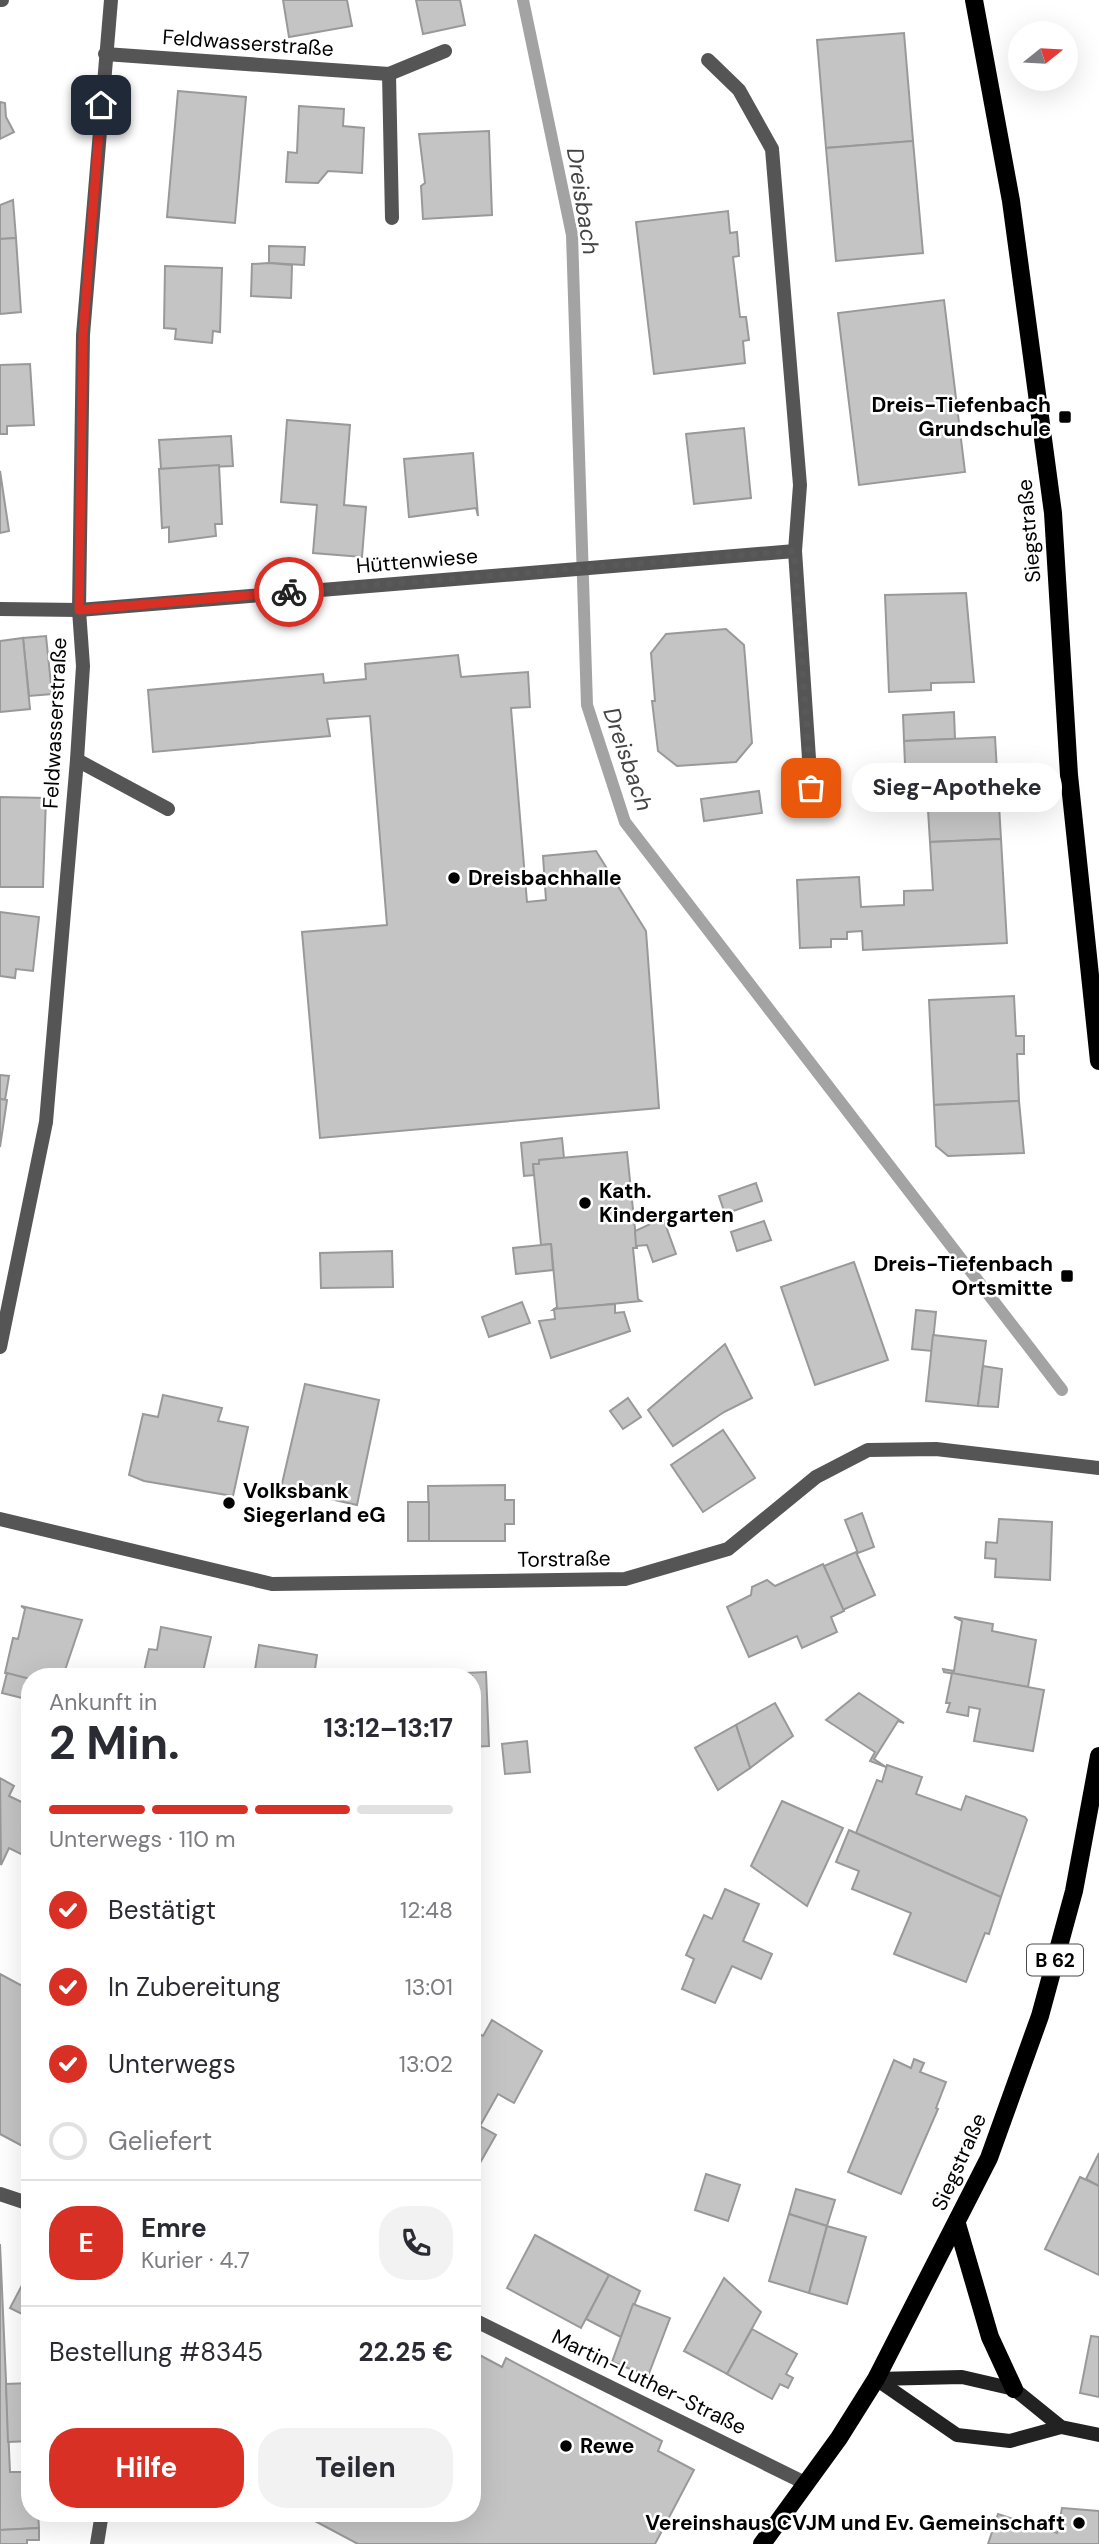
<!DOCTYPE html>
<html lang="de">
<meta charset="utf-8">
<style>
body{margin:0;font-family:"DM Sans",sans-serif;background:#f2f2f3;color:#2b2b33;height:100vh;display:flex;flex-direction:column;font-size:26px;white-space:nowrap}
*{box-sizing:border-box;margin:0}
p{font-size:23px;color:#7c7c81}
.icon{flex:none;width:38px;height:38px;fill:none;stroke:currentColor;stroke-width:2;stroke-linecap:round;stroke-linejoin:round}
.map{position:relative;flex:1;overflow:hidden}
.details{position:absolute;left:21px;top:1668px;width:460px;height:854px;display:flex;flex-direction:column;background:#fff;border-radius:28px;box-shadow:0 7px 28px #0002}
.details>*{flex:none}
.needle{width:46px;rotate:72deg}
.buttons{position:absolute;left:1008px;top:21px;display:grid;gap:14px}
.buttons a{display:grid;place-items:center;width:70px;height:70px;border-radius:50%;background:#fff;box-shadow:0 7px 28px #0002;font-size:35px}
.pin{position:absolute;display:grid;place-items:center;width:60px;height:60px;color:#fff;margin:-30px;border-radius:14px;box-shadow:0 4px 10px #0006}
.courier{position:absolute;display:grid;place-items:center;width:70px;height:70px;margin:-35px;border:5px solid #d93025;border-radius:50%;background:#fff;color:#222;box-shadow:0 2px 9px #0007}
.bubble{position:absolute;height:49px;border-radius:24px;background:#fff;box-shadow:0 7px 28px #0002;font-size:23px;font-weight:700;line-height:49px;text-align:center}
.headline em{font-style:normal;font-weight:700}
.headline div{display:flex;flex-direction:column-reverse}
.headline{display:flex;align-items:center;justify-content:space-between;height:119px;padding:0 28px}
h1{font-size:46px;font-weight:700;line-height:52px}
.bar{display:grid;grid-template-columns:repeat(4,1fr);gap:10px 7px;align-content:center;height:84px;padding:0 28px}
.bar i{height:9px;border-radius:5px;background:#e1e1e2}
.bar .active{background:#d93025}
.bar p{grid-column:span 4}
.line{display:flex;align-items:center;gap:18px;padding:0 28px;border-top:2px solid #e1e1e2}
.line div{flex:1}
.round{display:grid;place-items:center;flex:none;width:74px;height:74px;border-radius:28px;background:#f2f2f3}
ol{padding:0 28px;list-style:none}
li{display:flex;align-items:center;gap:21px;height:77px}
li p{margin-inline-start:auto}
li .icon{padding:7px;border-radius:50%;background:#d93025;color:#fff;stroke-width:4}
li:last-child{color:#7c7c81}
li i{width:38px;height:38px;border:4px solid #e1e1e2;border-radius:50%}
.button{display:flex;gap:14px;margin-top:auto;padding:14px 28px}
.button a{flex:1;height:80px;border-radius:28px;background:#d93025;color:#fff;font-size:28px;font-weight:700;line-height:80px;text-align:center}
.button a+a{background:#f2f2f3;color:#2b2b33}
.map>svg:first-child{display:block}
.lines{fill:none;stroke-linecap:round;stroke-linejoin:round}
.stream{stroke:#a3a3a3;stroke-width:12}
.building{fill:#c4c4c4;stroke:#999;stroke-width:2}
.service{stroke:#555;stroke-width:14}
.minor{stroke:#555;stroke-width:14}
.secondary{stroke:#222;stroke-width:14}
.primary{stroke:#000;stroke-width:18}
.done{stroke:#595959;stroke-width:7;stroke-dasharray:0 12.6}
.route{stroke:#d93025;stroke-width:9}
.poi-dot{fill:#000;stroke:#fff;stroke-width:2.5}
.labels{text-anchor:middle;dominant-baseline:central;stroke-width:5;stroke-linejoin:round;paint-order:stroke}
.shield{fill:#fff;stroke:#4c4c4c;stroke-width:2}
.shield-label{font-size:19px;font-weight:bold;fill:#000}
.street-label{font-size:21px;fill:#000;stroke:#fff}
.poi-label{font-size:21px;font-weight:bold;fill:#000;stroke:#fff;text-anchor:start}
.water-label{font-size:23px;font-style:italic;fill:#444;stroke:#fff}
</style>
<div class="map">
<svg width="1099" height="2544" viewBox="0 0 1099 2544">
<rect width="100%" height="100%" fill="#fff"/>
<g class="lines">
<!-- stream -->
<path class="stream" d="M523,0L572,235L587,705L625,822L1062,1390"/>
</g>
<!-- building -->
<g class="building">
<path d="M283,0H347L352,26L289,37Z"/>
<path d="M416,0H460L465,25L423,34Z"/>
<path d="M904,33L913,141L826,148L817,40Z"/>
<path d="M178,91L246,97L235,223L167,217Z"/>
<path d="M0,102L5,103L6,117L14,132L0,139Z"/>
<path d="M299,106L344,109L343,126L364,128L362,173L328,171L318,183L286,182L288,152L297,153Z"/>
<path d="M489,131L492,215L423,219L421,186L425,183L419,134Z"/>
<path d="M913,141L923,253L836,261L826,148Z"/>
<path d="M13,200L16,238L0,239V205Z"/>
<path d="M728,211L730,233L737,232L739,256L733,257L740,317H746L749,340L743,341L745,363L654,374L636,222Z"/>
<path d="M16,238L21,312L0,314V239Z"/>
<path d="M269,246L305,247L304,265L269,263Z"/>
<path d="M269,263L292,265L291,298L251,296L252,264Z"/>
<path d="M165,266L222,268L220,332L213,331L212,343L175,339L176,329L164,328Z"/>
<path d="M944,300L965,472L859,485L838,313Z"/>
<path d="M30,364L34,425L7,426V434H0V365Z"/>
<path d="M287,420L350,425L344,505L366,507L362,557L313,553L317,505L281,502Z"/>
<path d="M744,428L751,498L694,504L686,434Z"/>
<path d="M231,436L233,466L161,469L159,440Z"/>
<path d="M473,453L478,516L476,508L409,517L404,459Z"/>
<path d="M219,465L222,524H215L216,536L169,542V527L162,528L159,469Z"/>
<path d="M0,471L9,531L0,533Z"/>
<path d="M966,593L974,682L931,683V690L889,692L885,595Z"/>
<path d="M726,629L744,645L752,743L736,762L677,766L658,751L652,701H655L651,653L666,634Z"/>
<path d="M46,636L52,694L29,696L23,638Z"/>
<path d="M23,638L30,709L0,712V641Z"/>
<path d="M458,655L461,677L528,672L530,707L511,708L527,902L546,900L543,856L596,851L646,931L659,1108L320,1138L302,932L387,925L370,716L327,719L330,736L153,752L148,690L323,674L324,683L366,679L365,664Z"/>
<path d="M954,712L955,739L904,741L903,715Z"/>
<path d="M995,737L1001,839L930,842L928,810H907L904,741Z"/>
<path d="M759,791L762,813L704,821L701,799Z"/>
<path d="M0,797L46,798L43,887H0Z"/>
<path d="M1001,839L1007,943L863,950L862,931L847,932V939H831V947L800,948L797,880L859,877L861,907L904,905V891L933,890L930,842Z"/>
<path d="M0,912L39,917L33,971L16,969L15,978L0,976Z"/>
<path d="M1014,996L1016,1036H1024V1054H1017L1019,1101L934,1105L929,1000Z"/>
<path d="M0,1075L9,1076L5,1100L0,1099Z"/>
<path d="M0,1099L7,1100L0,1147Z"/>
<path d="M1019,1101L1024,1153L948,1156L936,1146L934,1105Z"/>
<path d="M562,1138L564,1158L539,1160V1164H533L534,1175L524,1176L521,1143Z"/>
<path d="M627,1152L637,1248H633L638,1299L641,1301L553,1310L557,1307L551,1244L541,1245L533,1164H539V1160Z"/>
<path d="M756,1183L762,1201L725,1214L719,1196Z"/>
<path d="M663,1218L676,1254L653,1262L647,1245L636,1246L635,1231Z"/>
<path d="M764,1221L771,1240L737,1251L731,1232Z"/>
<path d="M551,1244L553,1270L516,1274L513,1248Z"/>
<path d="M392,1251L393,1287L321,1288L320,1253Z"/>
<path d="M854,1262L888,1360L815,1385L781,1287Z"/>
<path d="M522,1302L530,1323L489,1337L482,1317Z"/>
<path d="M615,1304V1313L624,1312L630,1331L551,1358L539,1321L555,1319L554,1309Z"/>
<path d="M916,1310L936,1312L932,1351L912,1349Z"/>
<path d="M933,1335L986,1341L978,1406L926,1401Z"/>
<path d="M725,1344L752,1398L724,1412L673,1446L648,1410Z"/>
<path d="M983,1366L1002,1369L998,1407L978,1406Z"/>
<path d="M305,1384L379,1400L357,1505L281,1488Z"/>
<path d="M163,1395L222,1408L218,1421L248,1427L233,1496L144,1481L129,1475L143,1414L158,1417Z"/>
<path d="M628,1398L641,1417L623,1429L610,1411Z"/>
<path d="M723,1430L755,1478L703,1512L671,1465Z"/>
<path d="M505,1485V1500H514V1524H505V1541H429L428,1486Z"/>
<rect x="408" y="1502" width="21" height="39"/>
<path d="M862,1513L874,1547L858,1553L845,1520Z"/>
<path d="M999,1519L1052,1522L1050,1580L995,1577L996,1559L985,1558L986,1542L997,1543Z"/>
<path d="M856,1552L875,1595L843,1610L824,1566Z"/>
<path d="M823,1564L844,1611L831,1617L837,1632L802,1648L797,1636L749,1657L727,1607L751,1595L752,1587L767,1580L775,1586Z"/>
<path d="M21,1606L82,1620L63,1676L30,1679L5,1673L13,1638L18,1639L25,1609Z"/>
<path d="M954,1617L993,1624L992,1631L1036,1640L1028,1687L944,1672L943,1669L954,1671L962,1621Z"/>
<path d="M161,1627L211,1637L202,1676H143L149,1649L157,1650Z"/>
<path d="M259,1645L317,1655L314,1676H254Z"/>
<path d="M486,1672L489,1746L472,1747V1676L421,1675Z"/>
<path d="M7,1673L30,1679V1700L2,1693Z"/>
<path d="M952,1673L1044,1690L1033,1751L974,1741L980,1709L969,1707L968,1716L947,1712L950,1703H946Z"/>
<path d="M859,1693L904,1723L898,1721L874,1759L886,1767L870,1761L875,1752L826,1720Z"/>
<path d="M775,1703L793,1736L750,1768L736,1725Z"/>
<path d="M736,1725L750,1768L718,1790L695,1748Z"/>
<path d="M527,1741L530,1772L505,1774L502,1744Z"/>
<path d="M887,1765L922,1777L916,1794L961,1810L966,1796L1025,1817L1027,1820L1001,1897L856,1833L877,1780L882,1782Z"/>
<path d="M0,1778L14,1786L9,1796L30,1806L22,1824L30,1828V1843L23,1855L9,1848L1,1865Z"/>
<path d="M782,1801L843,1828L807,1906L751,1866Z"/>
<path d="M849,1830L1001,1897L989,1934L985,1933L966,1982L894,1954L911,1913L852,1889L859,1871L836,1862Z"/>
<path d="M725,1889L759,1904L743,1941L772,1954L761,1979L732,1966L715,2003L682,1989L694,1959L686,1955L704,1915L712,1919Z"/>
<path d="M0,1974L30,1990V2150L0,2134Z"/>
<path d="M492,2020L542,2051L514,2103L498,2094L480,2126L496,2135L472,2177V2030L483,2036Z"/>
<path d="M914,2059L924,2063L920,2072L946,2082L936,2108L938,2109L901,2194L848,2172L894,2060L911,2068Z"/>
<path d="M1099,2153V2186L1086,2179Z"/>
<path d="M706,2174L740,2185L728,2221L695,2210Z"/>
<path d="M1080,2177L1099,2186V2275L1045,2249Z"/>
<path d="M796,2189L835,2200L827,2226L789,2214Z"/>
<path d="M789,2214L827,2226L809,2293L769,2281Z"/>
<path d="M827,2226L866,2237L847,2304L809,2293Z"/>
<path d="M535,2235L609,2275L581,2328L507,2288Z"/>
<path d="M0,2244L10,2472H30V2513H38L39,2528L0,2530Z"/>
<path d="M30,2270V2318L10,2308Z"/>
<path d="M609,2275L640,2291L621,2337L586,2319Z"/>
<path d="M724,2278L761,2312L727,2374L684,2351Z"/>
<path d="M633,2304L670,2318L648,2376L612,2362Z"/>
<path d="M752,2329L797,2354L786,2374L793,2378L788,2388L780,2384L772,2399L727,2374Z"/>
<path d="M1091,2336L1099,2337V2397L1080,2393Z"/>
<path d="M472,2351L502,2367L506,2358L662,2441L658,2451L694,2470L655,2544H358L300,2513H472Z"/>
<path d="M30,2383V2441L8,2442L6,2384Z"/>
<path d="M1062,2508L1099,2511V2544H988L998,2514L1057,2533Z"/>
<path d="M39,2528V2540H27V2544H0V2530Z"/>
</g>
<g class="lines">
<!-- service -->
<g class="service">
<path d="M0,0H2"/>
<path d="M77,760L168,809"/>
</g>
<!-- minor -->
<g class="minor">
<path d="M105,54L389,74L445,51"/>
<path d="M708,60L739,90L772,149L800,485L795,551L811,788"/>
<path d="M389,74L392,218"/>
<path d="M0,609L79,610L795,551"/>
<path d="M0,1347L46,1122L77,760L83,666L79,610L83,335L111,0"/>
<path d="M0,1519L272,1584L625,1579L728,1549L816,1477L868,1450L936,1449L1099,1468"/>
<path d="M0,2194L30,2204"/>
<path d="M472,2319L807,2484"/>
<path d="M97,2544L102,2513"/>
</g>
<!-- secondary -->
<g class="secondary">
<path d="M876,2379L962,2377L1014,2389L1061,2427L1099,2435"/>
<path d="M876,2379L957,2435L1010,2441L1061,2427"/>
</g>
<!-- primary -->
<g class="primary">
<path d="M974,0L1011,201L1053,513L1069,775L1099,1061"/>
<path d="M957,2224L990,2337L1014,2389"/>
<path d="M762,2544L839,2438L876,2379L989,2158L1040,2016L1074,1891L1099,1756"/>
</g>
</g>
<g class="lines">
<!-- done -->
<path class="done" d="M289,592L794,551L811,788"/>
<!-- route -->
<path class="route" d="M101,105L83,335L79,610L289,592"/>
</g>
<!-- markers -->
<g class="poi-dot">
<rect x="1058" y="410" width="14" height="14" rx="3.5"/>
<circle cx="454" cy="878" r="7"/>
<circle cx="585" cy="1203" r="7"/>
<rect x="1060" y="1269" width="14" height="14" rx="3.5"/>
<circle cx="229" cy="1503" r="7"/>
<circle cx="566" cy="2446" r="7"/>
<circle cx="1079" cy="2523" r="7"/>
</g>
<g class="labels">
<!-- shield labels -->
<rect class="shield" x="1027" y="1944.5" width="56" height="31" rx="5"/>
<g class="shield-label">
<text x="1055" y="1960">B 62</text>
</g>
<!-- street labels -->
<g class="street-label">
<text transform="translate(248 43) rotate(4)">Feldwasserstraße</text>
<text transform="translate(1029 531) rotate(-95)">Siegstraße</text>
<text transform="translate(417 561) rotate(-5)">Hüttenwiese</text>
<text transform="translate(55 723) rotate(-87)">Feldwasserstraße</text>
<text transform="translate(564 1559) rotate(-1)">Torstraße</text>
<text transform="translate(959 2162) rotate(-66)">Siegstraße</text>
<text transform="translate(649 2382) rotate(26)">Martin-Luther-Straße</text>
</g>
<!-- poi labels -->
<g class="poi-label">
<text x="1051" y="405" text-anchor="end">Dreis-Tiefenbach<tspan x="1051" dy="24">Grundschule</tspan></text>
<text x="468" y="878">Dreisbachhalle</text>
<text x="599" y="1191">Kath.<tspan x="599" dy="24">Kindergarten</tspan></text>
<text x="1053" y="1264" text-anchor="end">Dreis-Tiefenbach<tspan x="1053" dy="24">Ortsmitte</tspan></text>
<text x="243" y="1491">Volksbank<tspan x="243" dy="24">Siegerland eG</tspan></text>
<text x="580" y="2446">Rewe</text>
<text x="1065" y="2523" text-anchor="end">Vereinshaus CVJM und Ev. Gemeinschaft</text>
</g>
<!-- water labels -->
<g class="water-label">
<text transform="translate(583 201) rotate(81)">Dreisbach</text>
<text transform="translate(628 759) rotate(71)">Dreisbach</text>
</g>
</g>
</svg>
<div class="buttons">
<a><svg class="needle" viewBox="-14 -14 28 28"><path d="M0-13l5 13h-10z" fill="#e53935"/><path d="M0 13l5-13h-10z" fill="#7c7c81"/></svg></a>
</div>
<div class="pin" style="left:811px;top:788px;background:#ea580c"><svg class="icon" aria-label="bag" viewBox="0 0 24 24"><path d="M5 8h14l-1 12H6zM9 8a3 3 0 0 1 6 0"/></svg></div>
<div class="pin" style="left:101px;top:105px;background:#1f2937"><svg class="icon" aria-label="home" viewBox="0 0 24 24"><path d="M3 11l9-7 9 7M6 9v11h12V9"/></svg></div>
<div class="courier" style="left:289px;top:592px"><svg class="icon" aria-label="bike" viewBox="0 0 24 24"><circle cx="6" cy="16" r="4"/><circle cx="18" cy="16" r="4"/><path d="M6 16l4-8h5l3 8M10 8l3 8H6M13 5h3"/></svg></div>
<div class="bubble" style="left:852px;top:763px;width:210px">Sieg-Apotheke</div>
<section class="details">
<div class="headline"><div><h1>2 Min.</h1><p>Ankunft in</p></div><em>13:12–13:17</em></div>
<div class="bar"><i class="active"></i><i class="active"></i><i class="active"></i><i></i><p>Unterwegs · 110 m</p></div>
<ol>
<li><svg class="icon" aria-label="check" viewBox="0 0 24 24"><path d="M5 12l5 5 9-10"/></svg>Bestätigt<p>12:48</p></li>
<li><svg class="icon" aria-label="check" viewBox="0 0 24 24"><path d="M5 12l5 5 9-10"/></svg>In Zubereitung<p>13:01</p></li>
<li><svg class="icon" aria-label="check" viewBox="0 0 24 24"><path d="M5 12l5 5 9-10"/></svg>Unterwegs<p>13:02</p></li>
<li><i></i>Geliefert</li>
</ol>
<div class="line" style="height:126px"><b class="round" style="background:#d93025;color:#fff">E</b><div><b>Emre</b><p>Kurier · 4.7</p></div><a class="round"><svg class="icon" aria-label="phone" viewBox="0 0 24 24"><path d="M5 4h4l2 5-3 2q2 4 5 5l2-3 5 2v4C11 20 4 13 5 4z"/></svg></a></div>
<div class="line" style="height:91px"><div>Bestellung #8345</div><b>22.25 €</b></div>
<div class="button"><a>Hilfe</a><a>Teilen</a></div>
</section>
</div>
